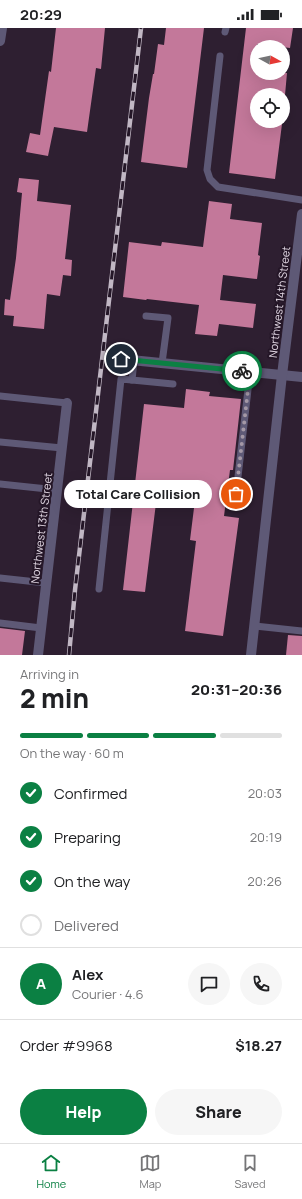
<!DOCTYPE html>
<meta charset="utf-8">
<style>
body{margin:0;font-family:Manrope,sans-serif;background:#f6f6f6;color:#202124;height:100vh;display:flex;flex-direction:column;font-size:15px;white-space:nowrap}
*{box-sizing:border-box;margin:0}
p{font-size:13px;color:#757577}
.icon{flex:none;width:22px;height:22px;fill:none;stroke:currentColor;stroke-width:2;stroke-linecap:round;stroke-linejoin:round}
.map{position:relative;height:627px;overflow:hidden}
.drawer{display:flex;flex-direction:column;background:#fff;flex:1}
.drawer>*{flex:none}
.needle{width:26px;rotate:98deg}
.controls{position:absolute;left:250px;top:12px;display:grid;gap:8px}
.controls a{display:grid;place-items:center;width:40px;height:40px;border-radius:50%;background:#fff;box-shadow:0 4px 16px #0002;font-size:20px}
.pin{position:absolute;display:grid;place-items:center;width:34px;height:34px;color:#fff;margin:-17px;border:2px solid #fff;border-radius:50%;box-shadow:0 1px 4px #0007}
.courier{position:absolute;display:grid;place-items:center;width:40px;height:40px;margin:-20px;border:3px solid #0b8043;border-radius:50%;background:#fff;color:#222;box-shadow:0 1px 5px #0007}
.bubble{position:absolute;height:28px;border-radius:14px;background:#fff;box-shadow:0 4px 16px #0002;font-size:13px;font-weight:800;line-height:28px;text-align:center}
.summary em{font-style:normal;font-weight:800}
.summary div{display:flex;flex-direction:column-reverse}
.summary{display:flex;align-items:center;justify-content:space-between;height:68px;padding:0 20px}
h1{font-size:26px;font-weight:800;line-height:30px}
.bar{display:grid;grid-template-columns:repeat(4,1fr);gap:6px 4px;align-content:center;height:48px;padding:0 20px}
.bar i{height:5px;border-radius:3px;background:#e0e0e0}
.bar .current{background:#0b8043}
.bar p{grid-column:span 4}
.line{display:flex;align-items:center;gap:10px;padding:0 20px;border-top:1px solid #e0e0e0}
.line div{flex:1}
.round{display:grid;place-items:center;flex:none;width:42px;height:42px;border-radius:21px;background:#f6f6f6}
ol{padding:0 20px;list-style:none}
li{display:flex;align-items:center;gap:12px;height:44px}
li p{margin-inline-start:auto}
li .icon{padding:4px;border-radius:50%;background:#0b8043;color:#fff;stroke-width:4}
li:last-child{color:#757577}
li i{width:22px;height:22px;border:2px solid #e0e0e0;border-radius:50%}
.primary-button{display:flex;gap:8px;margin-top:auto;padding:8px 20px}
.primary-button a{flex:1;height:46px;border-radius:24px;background:#0b8043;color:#fff;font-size:16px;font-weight:800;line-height:46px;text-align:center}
.primary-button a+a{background:#f6f6f6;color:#202124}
.status{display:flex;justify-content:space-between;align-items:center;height:28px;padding:0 20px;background:#fff;direction:ltr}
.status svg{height:11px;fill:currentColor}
.dock{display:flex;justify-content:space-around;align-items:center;height:56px;border-top:1px solid #e0e0e0;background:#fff;font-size:11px;color:#757577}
.dock a{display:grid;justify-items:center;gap:2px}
.dock .current{color:#0b8043}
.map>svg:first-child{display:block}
.building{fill:#c3789a}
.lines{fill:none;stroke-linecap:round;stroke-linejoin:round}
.lane{stroke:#5e5976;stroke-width:7}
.street{stroke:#5e5976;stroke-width:10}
.rail-casing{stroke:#c1b7c4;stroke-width:4.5}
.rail{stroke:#241627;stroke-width:3;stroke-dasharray:9;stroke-linecap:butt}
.done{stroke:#a498a6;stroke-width:4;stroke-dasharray:0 7.2}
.route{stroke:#0b8043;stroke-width:5}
.labels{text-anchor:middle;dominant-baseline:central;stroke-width:4;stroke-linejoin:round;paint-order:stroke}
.street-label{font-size:11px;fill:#e3d9e5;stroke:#241627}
</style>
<div class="status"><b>20:29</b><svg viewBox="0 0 49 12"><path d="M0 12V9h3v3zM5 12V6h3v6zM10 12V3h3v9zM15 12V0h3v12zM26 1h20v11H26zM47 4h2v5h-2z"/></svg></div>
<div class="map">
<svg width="302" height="627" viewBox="0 0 302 627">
<rect width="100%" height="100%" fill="#2e1f31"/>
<!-- building -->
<g class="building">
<path d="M56,0H105L101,41L96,40L87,104L54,99L48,128L26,124L30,105L40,107L49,43L51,44Z"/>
<path d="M166,0H204L187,140L141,134L149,70L153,46H154L158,16L164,17Z"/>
<path d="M246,0H293L290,20L257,16V45H287L285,67H257V93L282,96L275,151L229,145Z"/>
<path d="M19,150L39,152L37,173L71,177L65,231L72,232L71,248L63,247L60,268L47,266L44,301L13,298L14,288L4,287L5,271L10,272L16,230L22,165L17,164Z"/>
<path d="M209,173L232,176L230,191L262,195L258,227L260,228L257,251L223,247L220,272L256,276L253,300L219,296L217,308L195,306L199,277L147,271L146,272L123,269L129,214L161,218L162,214L203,219Z"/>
<path d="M186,361L210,364L209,368L241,371L233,442H230L224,488L239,490L223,608L185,603L196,513L190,512L195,472L157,467L145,564L123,562L144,376L184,380Z"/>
<path d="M0,600L25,603L22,627H0Z"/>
<path d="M288,607L302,608V627H286Z"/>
</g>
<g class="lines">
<!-- lane -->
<g class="lane">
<path d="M225,4L226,0"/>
<path d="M220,28L207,142L210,151L218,159L302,172"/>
<path d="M146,288L168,290L162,335"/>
<path d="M134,333L132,352L173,356"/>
<path d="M0,368L67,375"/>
<path d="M0,414L62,420"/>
<path d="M0,456L57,462"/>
<path d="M236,466L250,344"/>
<path d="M0,550L46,555"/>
<path d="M99,561L121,351L132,352"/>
<path d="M0,595L41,600"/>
<path d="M255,598L302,603"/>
</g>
<!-- street -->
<g class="street">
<path d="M0,13L2,0"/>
<path d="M121,331L302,349"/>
<path d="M38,627L67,375"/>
<path d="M251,627L282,347L302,186"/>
</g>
<!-- rail casing -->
<g class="rail-casing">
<path id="rail" d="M69,627L75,562L141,0"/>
</g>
<!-- rail -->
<use href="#rail" class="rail"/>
</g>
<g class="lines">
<!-- done -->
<path class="done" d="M236,466L250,344L242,343"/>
<!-- route -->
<path class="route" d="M121,331L242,343"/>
</g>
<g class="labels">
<!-- street labels -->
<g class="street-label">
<text transform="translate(279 274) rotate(-83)">Northwest 14th Street</text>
<text transform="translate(41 500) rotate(-83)">Northwest 13th Street</text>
</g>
</g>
</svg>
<div class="controls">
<a><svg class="needle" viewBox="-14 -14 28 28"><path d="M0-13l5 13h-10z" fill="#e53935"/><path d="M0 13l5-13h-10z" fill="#757577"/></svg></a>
<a><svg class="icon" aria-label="locate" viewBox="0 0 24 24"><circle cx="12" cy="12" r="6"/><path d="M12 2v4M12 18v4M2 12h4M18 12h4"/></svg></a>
</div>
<div class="pin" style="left:236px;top:466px;background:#ea580c"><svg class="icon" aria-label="bag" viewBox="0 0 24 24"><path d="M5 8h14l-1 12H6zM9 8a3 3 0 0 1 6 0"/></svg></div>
<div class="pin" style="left:121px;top:331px;background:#1f2937"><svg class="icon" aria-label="home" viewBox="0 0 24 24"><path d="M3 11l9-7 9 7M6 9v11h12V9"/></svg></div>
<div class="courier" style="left:242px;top:343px"><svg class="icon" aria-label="bike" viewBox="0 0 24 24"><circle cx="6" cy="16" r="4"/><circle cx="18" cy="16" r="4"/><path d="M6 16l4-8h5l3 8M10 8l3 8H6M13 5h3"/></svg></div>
<div class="bubble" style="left:64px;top:452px;width:148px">Total Care Collision</div>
</div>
<section class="drawer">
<div class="summary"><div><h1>2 min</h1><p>Arriving in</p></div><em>20:31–20:36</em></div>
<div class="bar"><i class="current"></i><i class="current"></i><i class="current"></i><i></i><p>On the way · 60 m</p></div>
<ol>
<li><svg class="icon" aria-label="check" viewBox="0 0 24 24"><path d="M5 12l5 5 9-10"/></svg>Confirmed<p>20:03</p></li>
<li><svg class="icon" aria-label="check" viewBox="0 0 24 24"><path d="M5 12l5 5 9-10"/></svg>Preparing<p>20:19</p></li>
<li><svg class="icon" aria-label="check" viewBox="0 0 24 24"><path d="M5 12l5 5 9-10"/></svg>On the way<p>20:26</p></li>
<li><i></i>Delivered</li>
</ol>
<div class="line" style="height:72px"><b class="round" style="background:#0b8043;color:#fff">A</b><div><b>Alex</b><p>Courier · 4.6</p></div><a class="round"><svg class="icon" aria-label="chat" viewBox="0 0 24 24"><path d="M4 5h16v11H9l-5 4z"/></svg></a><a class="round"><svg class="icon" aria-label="phone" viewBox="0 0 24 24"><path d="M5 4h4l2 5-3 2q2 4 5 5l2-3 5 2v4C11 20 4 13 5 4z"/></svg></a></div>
<div class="line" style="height:52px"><div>Order #9968</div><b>$18.27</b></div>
<div class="primary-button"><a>Help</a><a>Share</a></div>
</section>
<nav class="dock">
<a class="current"><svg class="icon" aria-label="home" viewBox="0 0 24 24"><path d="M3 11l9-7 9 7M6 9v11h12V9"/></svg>Home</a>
<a><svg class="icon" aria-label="map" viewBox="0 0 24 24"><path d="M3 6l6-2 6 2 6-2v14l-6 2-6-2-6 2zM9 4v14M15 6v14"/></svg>Map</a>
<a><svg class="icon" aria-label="saved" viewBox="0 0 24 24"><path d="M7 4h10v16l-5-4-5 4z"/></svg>Saved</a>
</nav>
